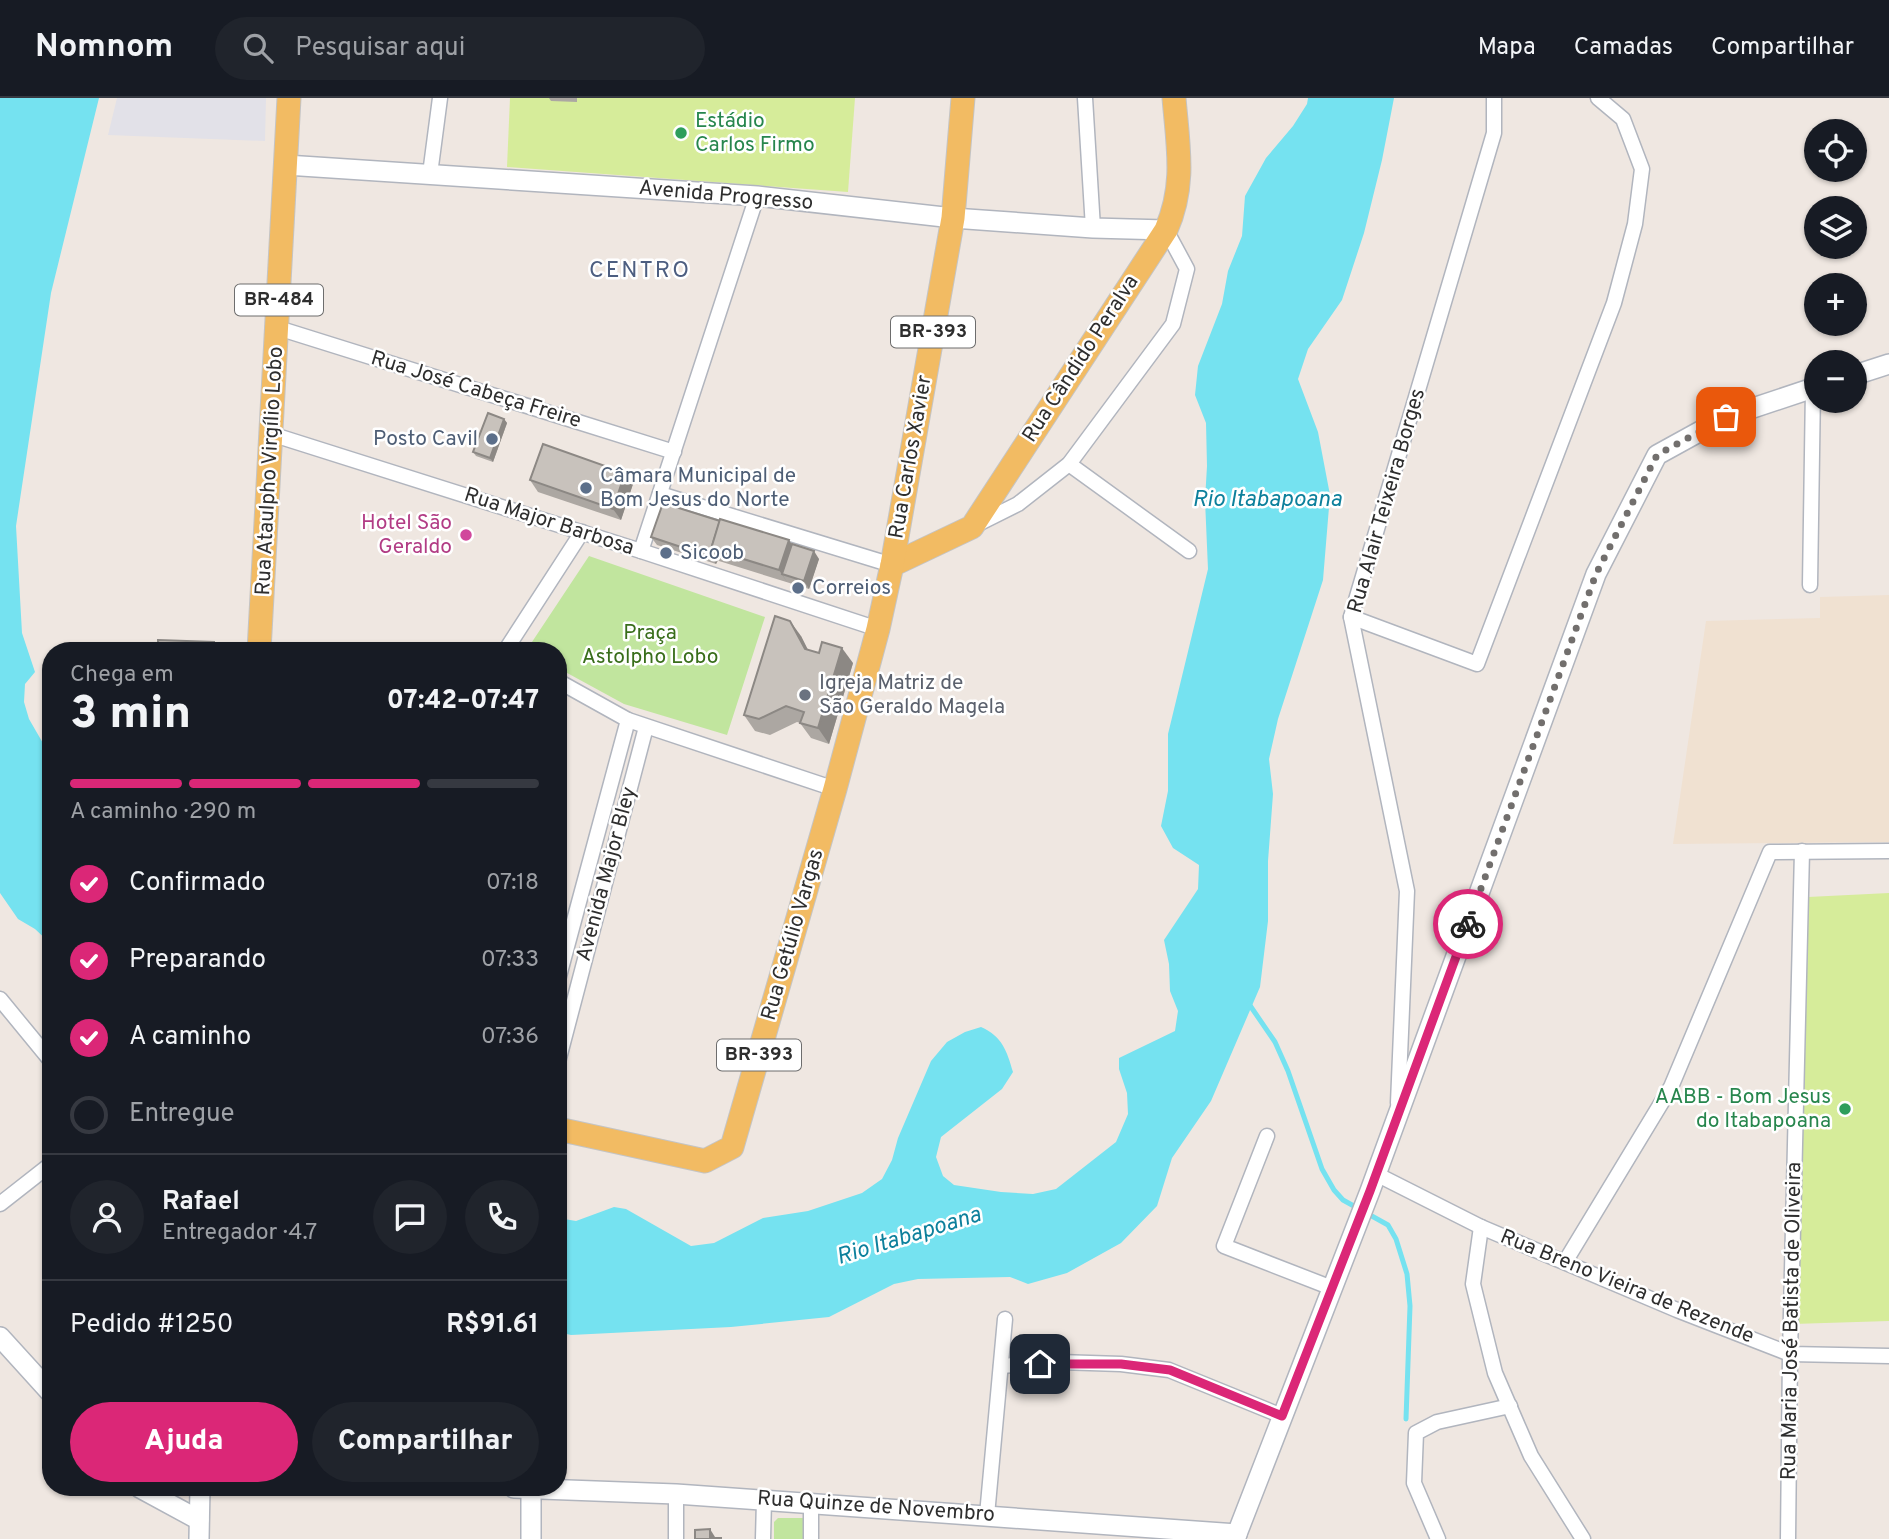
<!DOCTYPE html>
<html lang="pt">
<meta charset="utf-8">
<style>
body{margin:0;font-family:Overpass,sans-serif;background:#20242c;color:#f1f3f6;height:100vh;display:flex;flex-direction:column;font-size:26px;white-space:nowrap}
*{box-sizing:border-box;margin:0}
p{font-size:23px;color:#9ea1a6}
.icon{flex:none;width:38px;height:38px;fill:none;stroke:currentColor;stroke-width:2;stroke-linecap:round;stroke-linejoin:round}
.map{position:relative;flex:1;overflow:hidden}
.panel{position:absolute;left:42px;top:544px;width:525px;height:854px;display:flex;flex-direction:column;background:#171b24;border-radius:28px;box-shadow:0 2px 5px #0004}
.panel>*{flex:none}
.buttons{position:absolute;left:1804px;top:21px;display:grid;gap:14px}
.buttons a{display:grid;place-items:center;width:63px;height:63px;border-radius:50%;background:#171b24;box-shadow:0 2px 5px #0004;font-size:35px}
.pin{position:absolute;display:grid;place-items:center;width:60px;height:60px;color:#fff;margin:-30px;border-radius:14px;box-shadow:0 4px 10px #0006}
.courier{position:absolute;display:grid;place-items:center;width:70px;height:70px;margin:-35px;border:5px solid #db2777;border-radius:50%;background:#fff;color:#222;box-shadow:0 2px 9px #0007}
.overview em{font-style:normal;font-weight:800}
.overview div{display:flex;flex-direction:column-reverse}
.overview{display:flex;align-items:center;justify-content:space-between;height:119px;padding:0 28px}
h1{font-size:46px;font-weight:800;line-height:52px}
.bar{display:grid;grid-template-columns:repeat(4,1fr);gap:10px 7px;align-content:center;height:84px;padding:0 28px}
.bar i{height:9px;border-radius:5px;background:#363941}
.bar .active{background:#db2777}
.bar p{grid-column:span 4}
.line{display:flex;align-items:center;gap:18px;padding:0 28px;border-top:2px solid #363941}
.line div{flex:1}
.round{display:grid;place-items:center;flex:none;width:74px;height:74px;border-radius:37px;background:#20242c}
ol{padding:0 28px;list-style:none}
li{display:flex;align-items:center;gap:21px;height:77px}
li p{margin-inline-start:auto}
li .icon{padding:7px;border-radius:50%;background:#db2777;color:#fff;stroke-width:4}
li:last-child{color:#9ea1a6}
li i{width:38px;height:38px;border:4px solid #363941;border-radius:50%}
.button{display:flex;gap:14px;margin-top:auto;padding:14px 28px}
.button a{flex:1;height:80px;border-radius:42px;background:#db2777;color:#fff;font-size:28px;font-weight:800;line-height:80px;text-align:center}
.button a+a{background:#20242c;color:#f1f3f6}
header{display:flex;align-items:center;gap:42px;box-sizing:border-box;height:98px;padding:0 35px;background:#171b24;border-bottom:2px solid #363941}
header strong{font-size:33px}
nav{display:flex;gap:38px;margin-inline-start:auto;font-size:24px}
.search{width:490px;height:63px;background:#20242c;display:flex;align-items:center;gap:18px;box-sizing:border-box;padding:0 24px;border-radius:38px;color:#9ea1a6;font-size:26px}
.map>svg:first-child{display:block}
.industrial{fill:#e2e1e8}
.education{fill:#f0e1d1}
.green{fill:#c1e59e}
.pitch{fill:#d6ec9a}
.water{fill:#75e2f0}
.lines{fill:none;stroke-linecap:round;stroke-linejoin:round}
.stream{stroke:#75e2f0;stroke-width:5}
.street-casing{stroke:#b1b5be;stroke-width:17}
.secondary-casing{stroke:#b1b5be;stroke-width:22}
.primary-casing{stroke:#c4c4c4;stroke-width:25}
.street{stroke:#fff;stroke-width:14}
.secondary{stroke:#fff;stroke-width:19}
.primary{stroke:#f2bb63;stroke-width:23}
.wall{fill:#aca7a2}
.shaded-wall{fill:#8c8884}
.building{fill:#c8c2bc;stroke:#8c8884;stroke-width:2}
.done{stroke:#726f6d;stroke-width:7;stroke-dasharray:0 12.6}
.route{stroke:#db2777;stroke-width:9}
.leisure-dot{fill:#2e9e5b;stroke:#fff;stroke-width:2.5}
.service-dot{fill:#5c6f8a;stroke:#fff;stroke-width:2.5}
.hotel-dot{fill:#d1479c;stroke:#fff;stroke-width:2.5}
.worship-dot{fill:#6b7280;stroke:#fff;stroke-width:2.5}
.labels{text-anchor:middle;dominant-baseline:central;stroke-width:5;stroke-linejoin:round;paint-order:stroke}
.shield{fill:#fff;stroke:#6d6d6d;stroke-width:2}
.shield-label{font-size:19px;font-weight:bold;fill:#2e2e2e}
.leisure-label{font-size:21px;fill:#27864d;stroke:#fff;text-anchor:start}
.street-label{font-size:21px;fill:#2e2e2e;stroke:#fff}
.service-label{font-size:21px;fill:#4e5e75;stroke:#fff;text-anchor:start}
.hotel-label{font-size:21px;fill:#b23c85;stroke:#fff;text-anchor:end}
.park-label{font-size:21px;fill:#396e1b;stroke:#fff}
.worship-label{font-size:21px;fill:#5b616d;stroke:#fff;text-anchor:start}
.neighbourhood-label{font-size:23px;letter-spacing:2px;fill:#4d5e80;stroke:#fff}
.water-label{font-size:23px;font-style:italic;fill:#0d809c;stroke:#fff}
</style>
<header>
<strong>Nomnom</strong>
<div class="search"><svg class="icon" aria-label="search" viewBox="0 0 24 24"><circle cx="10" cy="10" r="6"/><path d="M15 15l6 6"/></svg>Pesquisar aqui</div>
<nav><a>Mapa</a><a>Camadas</a><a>Compartilhar</a></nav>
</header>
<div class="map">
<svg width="1889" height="1441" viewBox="0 0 1889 1441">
<rect width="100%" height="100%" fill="#efe7e1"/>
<!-- industrial -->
<path class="industrial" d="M117,0H266L265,43L108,37Z"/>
<!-- education -->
<path class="education" d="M1889,497V744L1673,746L1706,523L1820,520V499Z"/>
<!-- green -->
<g class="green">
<path d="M589,458L765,519L727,637L624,606L558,570V553H526Z"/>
<path d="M778,1420H804L808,1441H774V1424Z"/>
</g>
<!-- pitch -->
<g class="pitch">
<path d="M510,0H855L848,94L507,69Z"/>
<path d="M1889,795V1223L1793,1226L1808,799Z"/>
</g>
<!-- water -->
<g class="water">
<path d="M0,0H99L51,195L16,428L22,535L35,574L25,586L24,604L29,621L51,659V846L35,831L18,821L0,795Z"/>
<path d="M1308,0H1394L1382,62L1364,135L1342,202L1308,251L1298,281L1318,334L1330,397L1323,482L1278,621L1269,661L1273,696L1268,763V823L1260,889L1211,1003L1172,1060L1157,1108L1121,1145L1067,1175L1028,1186L1010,1179L918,1181L894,1186L829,1219L731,1229L571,1237L558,1234V1120L576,1123L614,1109L626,1111L691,1148L714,1145L763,1120L808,1113L862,1095L882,1081L892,1062L898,1040L931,963L947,944L965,934L981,929C1002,938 1007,953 1013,974L1002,991L941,1039L936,1059L943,1078L954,1087L1001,1094L1033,1096L1056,1091L1116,1044L1128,1016L1127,995L1119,971V960L1175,933L1178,913L1170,893L1169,866L1164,842L1198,791L1199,767L1173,750L1161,728L1168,693V636L1208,471L1205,402L1207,368L1206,325L1195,297L1198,268L1222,206L1228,173L1242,138L1245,98L1266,60L1293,28L1307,6Z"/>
</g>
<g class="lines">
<!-- stream -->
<path class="stream" d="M1249,906L1275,944L1288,973L1322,1071L1334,1092L1343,1102L1388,1127L1396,1141L1407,1176L1410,1208L1406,1321"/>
<!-- street casing -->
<g class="street-casing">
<g id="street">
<path d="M1085,0L1093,130"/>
<path d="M430,76L440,0"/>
<path d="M278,230L674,354"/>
<path d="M271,336L641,453L878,531"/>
<path d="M1069,366L1189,453"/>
<path d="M660,396L892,467"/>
<path d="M976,427L1018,406L1069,366L1173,226L1187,171L1166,132"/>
<path d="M641,453L757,98"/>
<path d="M1810,487L1813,290"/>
<path d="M1351,519L1477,566L1614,205L1635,126L1642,71L1623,21L1598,0"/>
<path d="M505,553L582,434"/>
<path d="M558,583L628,622L835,691"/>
<path d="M558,882L628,622"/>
<path d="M0,901L51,963"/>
<path d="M558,964L646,629"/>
<path d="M1398,1005L1407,793L1351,519L1494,35V0"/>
<path d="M1267,1038L1224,1148L1332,1190"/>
<path d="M1376,1076L1481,1129L1677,1212L1790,1256L1889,1258"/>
<path d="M0,1106L51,1066"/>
<path d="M1481,1129L1473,1186L1495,1275L1531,1358L1583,1441"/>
<path d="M1565,1164L1671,989L1770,754L1889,753"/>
<path d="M1001,1268L1059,1264L1121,1266L1169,1272L1282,1318"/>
<path d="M811,1405V1441"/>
<path d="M987,1417L1005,1221"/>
<path d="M676,1441V1396"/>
<path d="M763,1441L764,1402"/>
<path d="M1438,1441L1414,1385L1416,1335L1437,1324L1510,1308"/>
<path d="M1788,1441L1790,1256L1802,753"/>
</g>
</g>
<!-- secondary casing -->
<g class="secondary-casing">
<g id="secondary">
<path d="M286,67L757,98L953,120L1093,130L1166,132"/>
<path d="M1855,277L1889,266"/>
<path d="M0,1239L51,1295"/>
<path d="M140,1390L199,1422"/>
<path d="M514,1390L676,1396L1237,1436"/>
<path d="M531,1390V1441"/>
<path d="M199,1441L200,1390"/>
<path d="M1235,1441L1370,1093L1596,476L1657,357L1726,319L1816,289"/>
</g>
</g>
<!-- primary casing -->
<g class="primary-casing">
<g id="primary">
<path d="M892,467L972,429L1166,132C1186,87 1178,48 1174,0"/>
<path d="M259,553L289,0"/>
<path d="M558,1031L705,1063L732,1049L835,691L878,531L892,467L953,120L963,0"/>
</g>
</g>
<!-- street -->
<use href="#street" class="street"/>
<!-- secondary -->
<use href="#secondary" class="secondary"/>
<!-- primary -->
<use href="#primary" class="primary"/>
</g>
<!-- wall -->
<g class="wall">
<path d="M549,0H577V4L551,3Z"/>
<path d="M504,321L507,325L493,364L476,358L473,354Z"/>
<path d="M625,375L633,386L621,422L538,394L530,382Z"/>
<path d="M651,439L792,447L819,461L809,491L719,463L718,462L716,466L657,447Z"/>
<path d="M801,538L808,552L853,565L829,646L811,640L800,625L797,624L770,637L755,633L744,617Z"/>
</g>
<!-- shaded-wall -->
<g class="shaded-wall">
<path d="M504,321L507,325L493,364L490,360Z"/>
<path d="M625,375L633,386L621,422L613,411Z"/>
<path d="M789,442L797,454L782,476L787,484L779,472Z"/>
<path d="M814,453L819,461L809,491L804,483Z"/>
<path d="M712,454L718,462L716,466L711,459Z"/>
<path d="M790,523L801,538L815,566L805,551Z"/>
<path d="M214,544L221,553H214Z"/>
<path d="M842,550L853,565L829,646L818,630Z"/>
<path d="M710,1431L715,1439V1441H710Z"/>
</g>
<!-- building -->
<g class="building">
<path d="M488,315L504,321L490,360L473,354Z"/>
<path d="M543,346L625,375L613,411L530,382Z"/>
<path d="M663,405L720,423L711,451L712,454L711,459L651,439Z"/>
<path d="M720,421L789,442L779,472L711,451Z"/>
<path d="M792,446L814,453L804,483L782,476Z"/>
<path d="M775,518L790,523L805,551L819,555L822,544L842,550L818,630L800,625L804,614L786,608L759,621L744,617Z"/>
<path d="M158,542L214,544V553H158Z"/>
<path d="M710,1431V1440H721V1441H695V1432Z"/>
</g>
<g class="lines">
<!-- done -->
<path class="done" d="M1468,826L1596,476L1657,357L1726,319"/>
<!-- route -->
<path class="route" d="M1040,1266H1121L1170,1272L1282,1318L1370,1093L1468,826"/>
</g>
<!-- markers -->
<g class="leisure-dot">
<circle cx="681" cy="35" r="7"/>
<circle cx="1845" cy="1011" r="7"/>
</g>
<g class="service-dot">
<circle cx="492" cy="341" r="7"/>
<circle cx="586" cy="390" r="7"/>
<circle cx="666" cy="455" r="7"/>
<circle cx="798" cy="490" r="7"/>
</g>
<circle class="hotel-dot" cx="466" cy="437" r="7"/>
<circle class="worship-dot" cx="805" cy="597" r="7"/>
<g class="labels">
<!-- shield labels -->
<g class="shield">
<rect x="235" y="186.5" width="88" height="31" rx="5"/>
<rect x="891" y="218.5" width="84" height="31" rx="5"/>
<rect x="717" y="941.5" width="84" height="31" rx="5"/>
</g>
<g class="shield-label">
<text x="279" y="202">BR-484</text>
<text x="933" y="234">BR-393</text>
<text x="759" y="957">BR-393</text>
</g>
<!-- leisure labels -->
<g class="leisure-label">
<text x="695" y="23">Estádio<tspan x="695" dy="24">Carlos Firmo</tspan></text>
<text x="1831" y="999" text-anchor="end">AABB - Bom Jesus<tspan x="1831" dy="24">do Itabapoana</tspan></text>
</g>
<!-- street labels -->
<g class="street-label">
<text transform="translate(726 98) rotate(5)">Avenida Progresso</text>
<text transform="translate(1081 261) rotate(-57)">Rua Cândido Peralva</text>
<text transform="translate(476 292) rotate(17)">Rua José Cabeça Freire</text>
<text transform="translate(911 359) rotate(-80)">Rua Carlos Xavier</text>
<text transform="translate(270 373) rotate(-87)">Rua Ataulpho Virgílio Lobo</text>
<text transform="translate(1387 403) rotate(-74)">Rua Alair Teixeira Borges</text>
<text transform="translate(549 424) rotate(18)">Rua Major Barbosa</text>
<text transform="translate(607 776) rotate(-75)">Avenida Major Bley</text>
<text transform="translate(793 837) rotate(-74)">Rua Getúlio Vargas</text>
<text transform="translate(1627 1189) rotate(22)">Rua Breno Vieira de Rezende</text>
<text transform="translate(1792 1223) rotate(-89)">Rua Maria José Batista de Oliveira</text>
<text transform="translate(876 1409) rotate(4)">Rua Quinze de Novembro</text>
</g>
<!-- service labels -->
<g class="service-label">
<text x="478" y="341" text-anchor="end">Posto Cavil</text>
<text x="600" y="378">Câmara Municipal de<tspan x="600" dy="24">Bom Jesus do Norte</tspan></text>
<text x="680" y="455">Sicoob</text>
<text x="812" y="490">Correios</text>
</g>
<!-- hotel labels -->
<g class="hotel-label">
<text x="452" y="425">Hotel São<tspan x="452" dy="24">Geraldo</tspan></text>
</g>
<!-- park labels -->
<g class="park-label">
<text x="650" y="535">Praça<tspan x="650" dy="24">Astolpho Lobo</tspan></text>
</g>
<!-- worship labels -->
<g class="worship-label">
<text x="819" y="585">Igreja Matriz de<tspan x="819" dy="24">São Geraldo Magela</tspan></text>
</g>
<!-- neighbourhood labels -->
<g class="neighbourhood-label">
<text x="640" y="173">CENTRO</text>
</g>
<!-- water labels -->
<g class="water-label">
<text x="1267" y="402">Rio Itabapoana</text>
<text transform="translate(909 1139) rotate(-17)">Rio Itabapoana</text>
</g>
</g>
</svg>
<div class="buttons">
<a><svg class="icon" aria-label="locate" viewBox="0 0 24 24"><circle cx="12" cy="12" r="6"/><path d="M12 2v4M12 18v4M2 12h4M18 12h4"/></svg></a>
<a><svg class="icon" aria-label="layers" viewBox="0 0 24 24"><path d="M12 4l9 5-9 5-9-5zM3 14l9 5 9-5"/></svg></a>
<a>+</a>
<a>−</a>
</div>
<div class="pin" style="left:1726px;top:319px;background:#ea580c"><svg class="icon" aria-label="bag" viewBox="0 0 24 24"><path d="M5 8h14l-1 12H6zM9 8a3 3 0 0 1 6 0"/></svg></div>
<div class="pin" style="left:1040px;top:1266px;background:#1f2937"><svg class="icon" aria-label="home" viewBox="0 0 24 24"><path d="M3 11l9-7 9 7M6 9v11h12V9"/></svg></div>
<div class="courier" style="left:1468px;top:826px"><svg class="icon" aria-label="bike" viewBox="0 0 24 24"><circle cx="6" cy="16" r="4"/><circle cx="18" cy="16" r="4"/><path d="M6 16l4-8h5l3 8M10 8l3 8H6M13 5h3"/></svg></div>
<section class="panel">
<div class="overview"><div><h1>3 min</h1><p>Chega em</p></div><em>07:42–07:47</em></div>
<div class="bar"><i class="active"></i><i class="active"></i><i class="active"></i><i></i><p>A caminho · 290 m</p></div>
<ol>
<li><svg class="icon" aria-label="check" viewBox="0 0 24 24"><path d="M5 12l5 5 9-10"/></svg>Confirmado<p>07:18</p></li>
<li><svg class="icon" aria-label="check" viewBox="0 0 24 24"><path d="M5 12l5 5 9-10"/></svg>Preparando<p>07:33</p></li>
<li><svg class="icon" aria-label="check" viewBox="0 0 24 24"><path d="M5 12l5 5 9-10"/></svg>A caminho<p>07:36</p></li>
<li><i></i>Entregue</li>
</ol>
<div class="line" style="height:126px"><a class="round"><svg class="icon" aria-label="person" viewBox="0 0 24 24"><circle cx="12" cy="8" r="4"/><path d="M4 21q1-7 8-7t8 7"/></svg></a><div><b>Rafael</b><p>Entregador · 4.7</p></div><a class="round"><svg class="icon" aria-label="chat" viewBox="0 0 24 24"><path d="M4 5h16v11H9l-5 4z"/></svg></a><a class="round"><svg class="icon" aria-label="phone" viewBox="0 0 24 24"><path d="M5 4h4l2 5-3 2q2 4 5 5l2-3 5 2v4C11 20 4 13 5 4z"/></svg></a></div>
<div class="line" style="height:91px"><div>Pedido #1250</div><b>R$91.61</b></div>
<div class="button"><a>Ajuda</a><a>Compartilhar</a></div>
</section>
</div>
